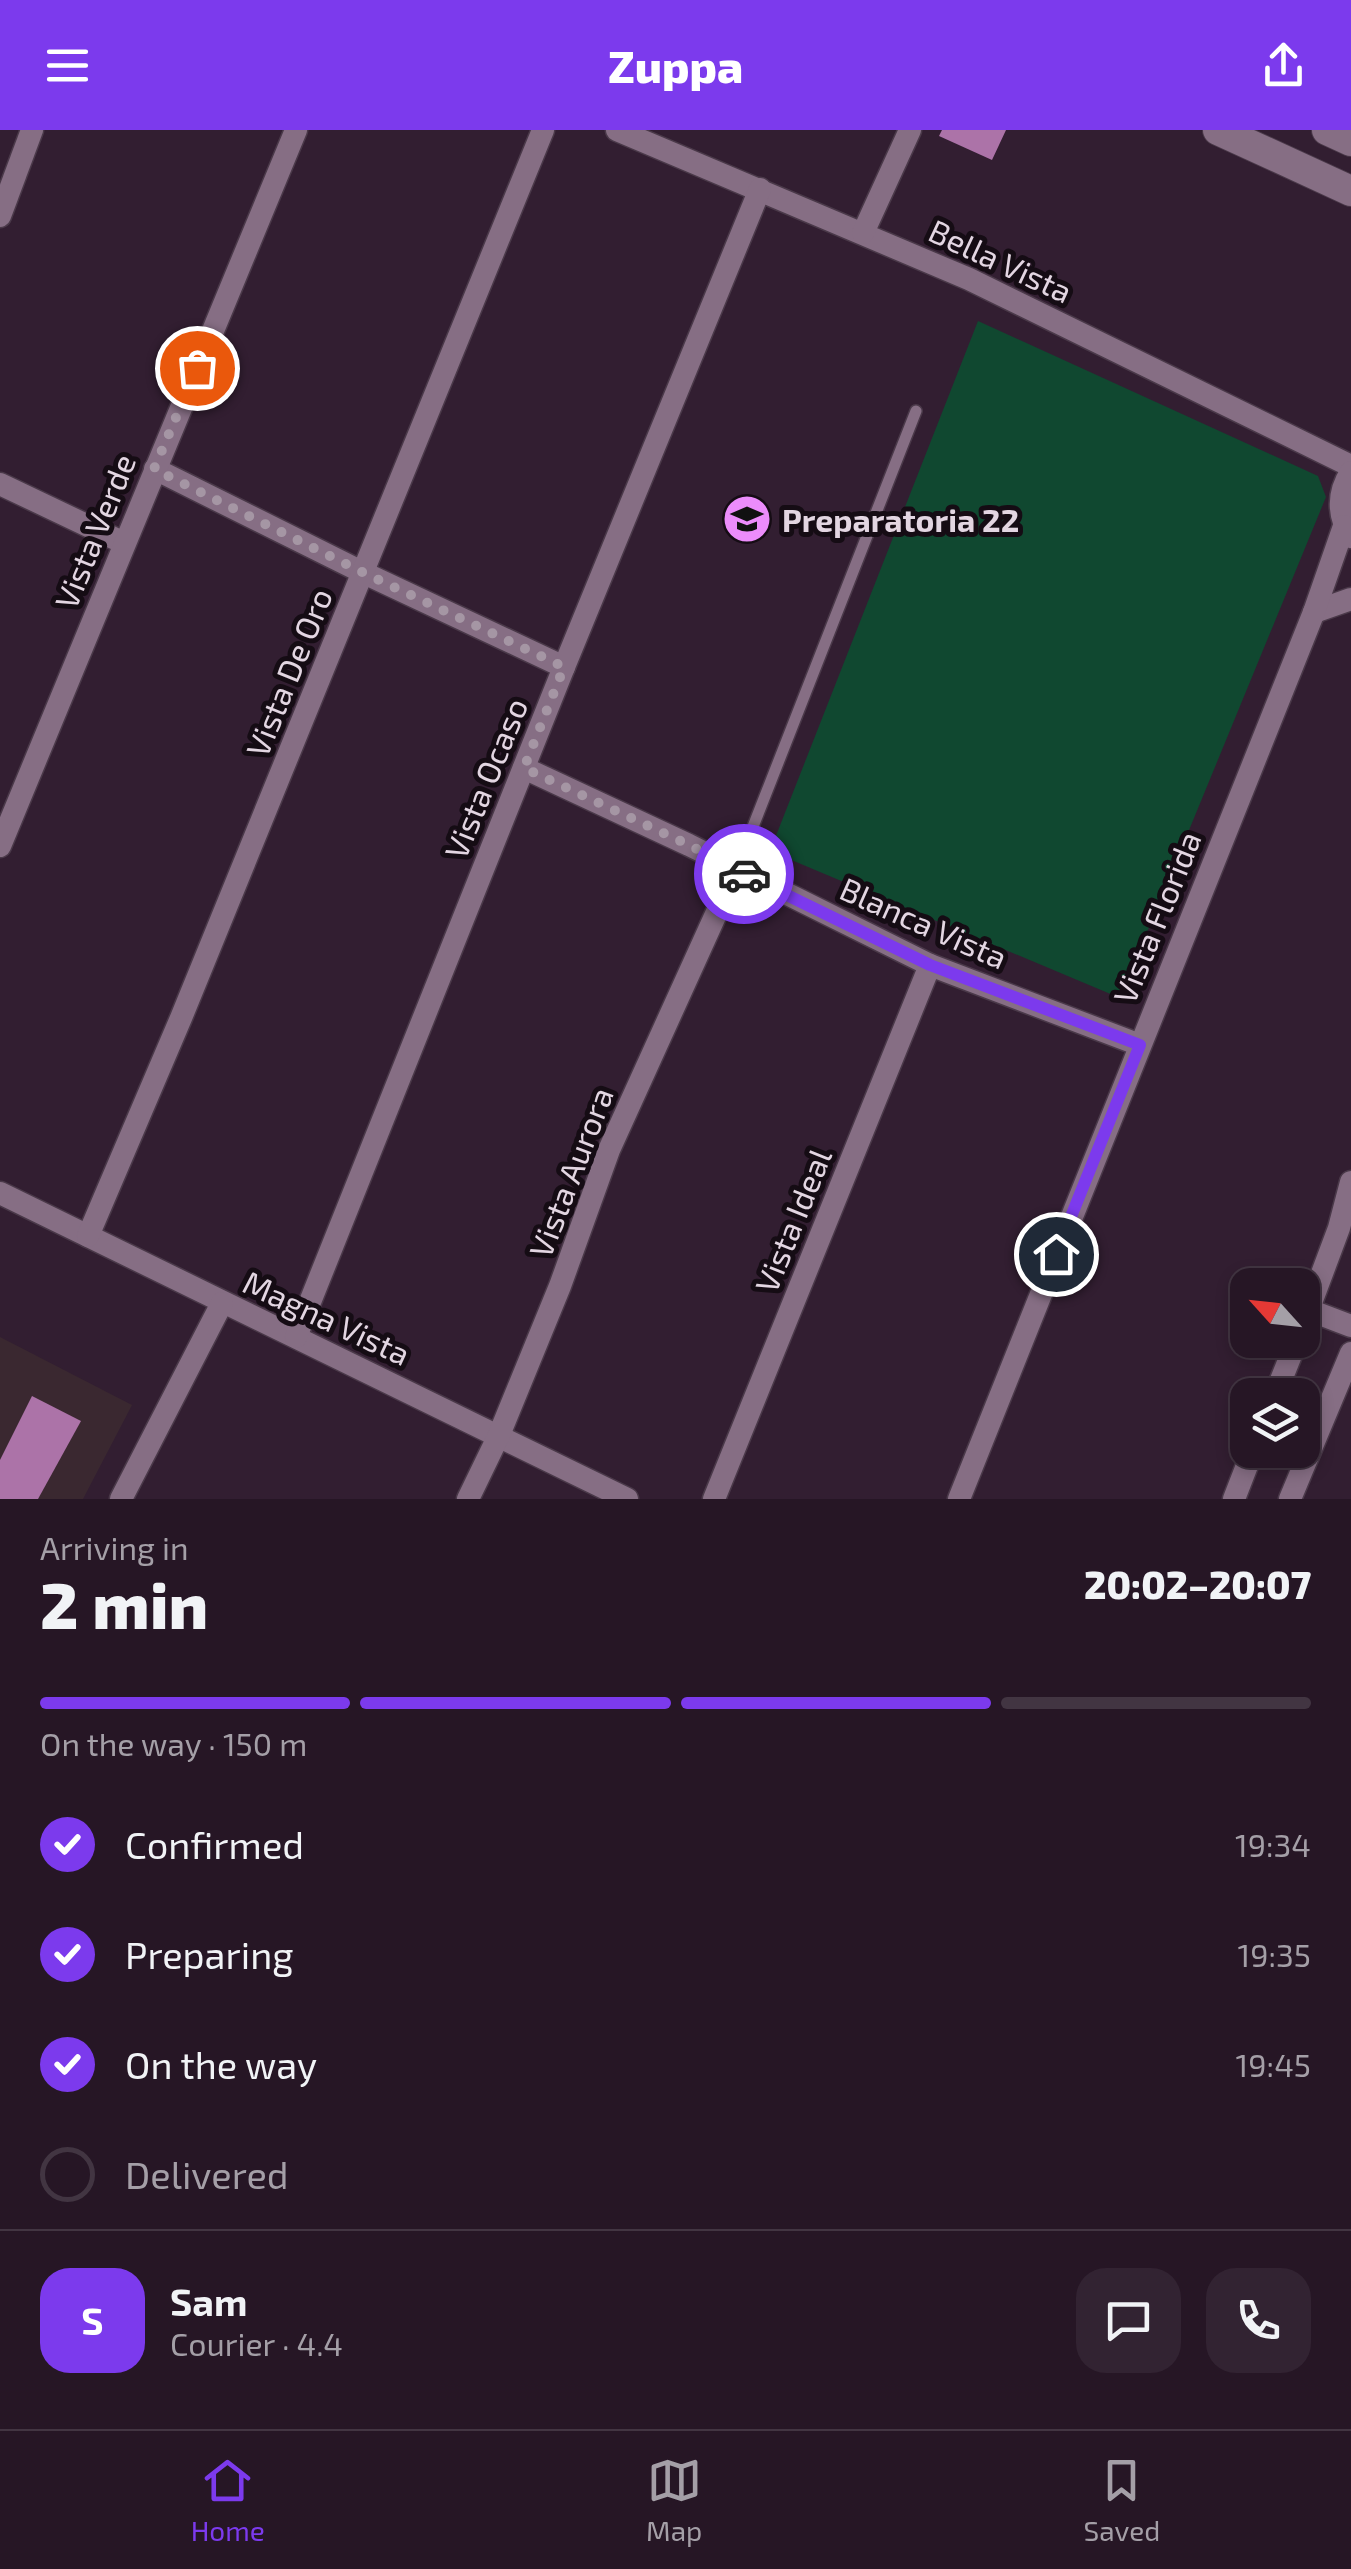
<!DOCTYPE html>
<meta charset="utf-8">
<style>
body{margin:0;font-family:"Exo 2",sans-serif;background:#322332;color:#f1f3f6;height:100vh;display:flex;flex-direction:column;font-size:38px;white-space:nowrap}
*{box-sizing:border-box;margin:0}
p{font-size:32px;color:#a49fa7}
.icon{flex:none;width:55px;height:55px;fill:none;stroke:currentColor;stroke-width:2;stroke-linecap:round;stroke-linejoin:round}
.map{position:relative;height:1369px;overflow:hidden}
.panel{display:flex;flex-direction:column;background:#261625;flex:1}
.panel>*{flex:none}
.needle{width:65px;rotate:297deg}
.buttons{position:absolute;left:1230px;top:1138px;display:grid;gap:20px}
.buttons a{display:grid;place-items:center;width:90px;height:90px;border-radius:20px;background:#261625;box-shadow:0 5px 15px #0003,0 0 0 2px #423542;font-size:50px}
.pin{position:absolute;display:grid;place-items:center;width:85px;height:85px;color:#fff;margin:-42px;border:5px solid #fff;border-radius:50%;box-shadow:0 2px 10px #0007}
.courier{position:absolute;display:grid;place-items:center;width:100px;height:100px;margin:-50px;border:8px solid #7c3aed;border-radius:50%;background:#fff;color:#222;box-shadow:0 2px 12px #0007}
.overview em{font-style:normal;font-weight:800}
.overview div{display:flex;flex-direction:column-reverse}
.overview{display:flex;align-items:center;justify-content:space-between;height:170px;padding:0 40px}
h1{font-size:65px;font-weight:800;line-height:75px}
.bar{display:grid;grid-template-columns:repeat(4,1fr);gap:15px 10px;align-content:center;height:120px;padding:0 40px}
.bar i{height:12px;border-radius:8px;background:#423542}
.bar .selected{background:#7c3aed}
.bar p{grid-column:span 4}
.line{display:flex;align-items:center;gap:25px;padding:0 40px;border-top:2px solid #423542}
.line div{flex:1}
.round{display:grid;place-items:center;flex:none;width:105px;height:105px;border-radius:30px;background:#322332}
ol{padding:0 40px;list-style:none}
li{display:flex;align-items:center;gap:30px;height:110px}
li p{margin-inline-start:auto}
li .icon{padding:10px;border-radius:50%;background:#7c3aed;color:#fff;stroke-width:4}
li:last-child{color:#a49fa7}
li i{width:55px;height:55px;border:5px solid #423542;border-radius:50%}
header{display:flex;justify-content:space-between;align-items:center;height:130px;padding:0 40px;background:#7c3aed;color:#fff;font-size:45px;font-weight:800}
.menu{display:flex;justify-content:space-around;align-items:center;height:140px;border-top:2px solid #423542;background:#261625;font-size:28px;color:#a49fa7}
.menu a{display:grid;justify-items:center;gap:5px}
.menu .selected{color:#7c3aed}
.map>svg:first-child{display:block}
.industrial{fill:#3a2830}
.green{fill:#104830}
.building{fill:#ac73a8}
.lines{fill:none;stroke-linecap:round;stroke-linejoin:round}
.lane-casing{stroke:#4a3949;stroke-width:14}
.street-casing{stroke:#4a3949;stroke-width:25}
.secondary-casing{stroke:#4a3949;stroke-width:32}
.lane{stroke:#866e84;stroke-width:11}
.street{stroke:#866e84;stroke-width:22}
.secondary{stroke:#866e84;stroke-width:30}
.done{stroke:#a596a4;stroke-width:10;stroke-dasharray:0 18}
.route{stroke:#7c3aed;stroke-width:12}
.labels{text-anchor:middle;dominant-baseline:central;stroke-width:10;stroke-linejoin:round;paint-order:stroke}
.street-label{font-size:32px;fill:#e3d6e2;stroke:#150c14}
.poi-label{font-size:32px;font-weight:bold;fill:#e3d6e2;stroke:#150c14;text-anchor:start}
</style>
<header><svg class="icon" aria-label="menu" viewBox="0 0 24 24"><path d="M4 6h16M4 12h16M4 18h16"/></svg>Zuppa<svg class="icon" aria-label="share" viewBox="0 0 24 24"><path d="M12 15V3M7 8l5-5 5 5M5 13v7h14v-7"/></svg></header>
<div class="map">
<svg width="1351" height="1369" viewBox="0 0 1351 1369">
<rect width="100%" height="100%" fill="#321e31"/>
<!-- industrial -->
<path class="industrial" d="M0,1207L132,1275L83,1369H0Z"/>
<!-- green -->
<path class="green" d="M978,191L1318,346L1326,367L1120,868L770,721Z"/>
<!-- building -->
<g class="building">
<path d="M942,0H1006L992,30L939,6Z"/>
<path d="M32,1266L81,1291L38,1369H0V1330Z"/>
</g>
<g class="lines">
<!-- lane casing -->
<g class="lane-casing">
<path id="lane" d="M736,740L916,281"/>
</g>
<!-- street casing -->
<g class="street-casing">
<g id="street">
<path d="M617,0L969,149L1351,336"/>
<path d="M0,86L32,0"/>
<path d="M863,103L910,0"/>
<path d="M155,339L364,443L564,537"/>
<path d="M1351,342C1337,364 1337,384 1351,407"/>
<path d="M0,354L124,413"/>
<path d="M1314,482L1351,469"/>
<path d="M524,638L689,715L930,835L1140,915"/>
<path d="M0,716L296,0"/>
<path d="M0,1063L627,1369"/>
<path d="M88,1106L181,888L543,0"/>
<path d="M1309,1180L1351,1196"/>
<path d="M1302,1197L1339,1098L1351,1052"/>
<path d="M296,1207L564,537L760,59"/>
<path d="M1275,1265L1297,1210"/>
<path d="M121,1369L222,1173"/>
<path d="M468,1369L499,1305L560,1156L609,1020L736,740"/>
<path d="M714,1369L930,835"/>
<path d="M959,1369L1314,482L1344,396"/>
<path d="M1234,1369L1253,1320"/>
<path d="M1290,1369L1351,1223"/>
</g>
</g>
<!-- secondary casing -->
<g class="secondary-casing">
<g id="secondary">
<path d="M1218,0L1351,61"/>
<path d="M1327,0L1351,11"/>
</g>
</g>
<!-- lane -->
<use href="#lane" class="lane"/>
<!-- street -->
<use href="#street" class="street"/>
<!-- secondary -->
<use href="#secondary" class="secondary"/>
</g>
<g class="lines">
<!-- done -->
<path class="done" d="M197,238L154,339L364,443L564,537L524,638L689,715L744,744"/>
<!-- route -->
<path class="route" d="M744,744L930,835L1140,915L1056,1124"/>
</g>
<!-- icons -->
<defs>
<g id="university-disc" transform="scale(2.5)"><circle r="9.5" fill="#ec8cfb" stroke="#150c14"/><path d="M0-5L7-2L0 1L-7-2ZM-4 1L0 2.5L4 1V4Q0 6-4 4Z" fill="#111"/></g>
</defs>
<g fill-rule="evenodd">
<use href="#university-disc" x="747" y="389"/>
</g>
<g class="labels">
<!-- street labels -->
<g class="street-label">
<text transform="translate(1001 130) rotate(25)">Bella Vista</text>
<text transform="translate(94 401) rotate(-68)">Vista Verde</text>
<text transform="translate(288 542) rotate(-68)">Vista De Oro</text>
<text transform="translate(485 648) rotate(-68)">Vista Ocaso</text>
<text transform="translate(1156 787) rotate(-68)">Vista Florida</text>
<text transform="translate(924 792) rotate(24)">Blanca Vista</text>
<text transform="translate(570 1042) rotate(-69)">Vista Aurora</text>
<text transform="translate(792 1090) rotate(-68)">Vista Ideal</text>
<text transform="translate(327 1187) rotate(25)">Magna Vista</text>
</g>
<!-- poi labels -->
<g class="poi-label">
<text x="782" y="389">Preparatoria 22</text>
</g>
</g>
</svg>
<div class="buttons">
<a><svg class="needle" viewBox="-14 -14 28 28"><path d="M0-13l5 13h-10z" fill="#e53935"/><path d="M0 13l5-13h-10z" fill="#a49fa7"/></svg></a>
<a><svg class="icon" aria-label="layers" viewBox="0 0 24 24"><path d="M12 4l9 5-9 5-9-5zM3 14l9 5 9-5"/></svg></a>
</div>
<div class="pin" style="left:197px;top:238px;background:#ea580c"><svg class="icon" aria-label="bag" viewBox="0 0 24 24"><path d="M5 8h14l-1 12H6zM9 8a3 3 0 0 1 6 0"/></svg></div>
<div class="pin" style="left:1056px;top:1124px;background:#1f2937"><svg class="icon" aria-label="home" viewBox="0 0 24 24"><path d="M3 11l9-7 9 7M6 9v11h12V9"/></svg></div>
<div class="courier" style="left:744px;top:744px"><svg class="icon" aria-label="car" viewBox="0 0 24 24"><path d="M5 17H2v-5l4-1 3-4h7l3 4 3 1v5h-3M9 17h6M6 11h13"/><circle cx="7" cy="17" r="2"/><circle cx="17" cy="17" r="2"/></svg></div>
</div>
<section class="panel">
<div class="overview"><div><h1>2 min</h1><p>Arriving in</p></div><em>20:02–20:07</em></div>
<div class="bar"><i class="selected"></i><i class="selected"></i><i class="selected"></i><i></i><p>On the way · 150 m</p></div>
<ol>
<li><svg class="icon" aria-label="check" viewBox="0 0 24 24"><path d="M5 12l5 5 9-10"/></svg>Confirmed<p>19:34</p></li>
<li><svg class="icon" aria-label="check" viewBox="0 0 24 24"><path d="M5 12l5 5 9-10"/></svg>Preparing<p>19:35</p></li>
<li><svg class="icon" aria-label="check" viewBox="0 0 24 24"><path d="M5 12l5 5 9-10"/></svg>On the way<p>19:45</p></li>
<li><i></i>Delivered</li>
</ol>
<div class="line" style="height:180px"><b class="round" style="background:#7c3aed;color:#fff">S</b><div><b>Sam</b><p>Courier · 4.4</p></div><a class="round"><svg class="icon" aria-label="chat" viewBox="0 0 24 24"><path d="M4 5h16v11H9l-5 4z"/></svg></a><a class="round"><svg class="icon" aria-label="phone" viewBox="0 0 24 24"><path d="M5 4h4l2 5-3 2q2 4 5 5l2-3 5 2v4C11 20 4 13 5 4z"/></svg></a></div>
</section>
<nav class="menu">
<a class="selected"><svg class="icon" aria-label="home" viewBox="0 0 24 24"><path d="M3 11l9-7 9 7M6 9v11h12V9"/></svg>Home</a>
<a><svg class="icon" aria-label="map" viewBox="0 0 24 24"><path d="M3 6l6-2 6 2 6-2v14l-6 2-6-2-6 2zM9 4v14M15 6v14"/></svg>Map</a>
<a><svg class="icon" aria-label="saved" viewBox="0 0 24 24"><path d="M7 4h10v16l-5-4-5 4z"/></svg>Saved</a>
</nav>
